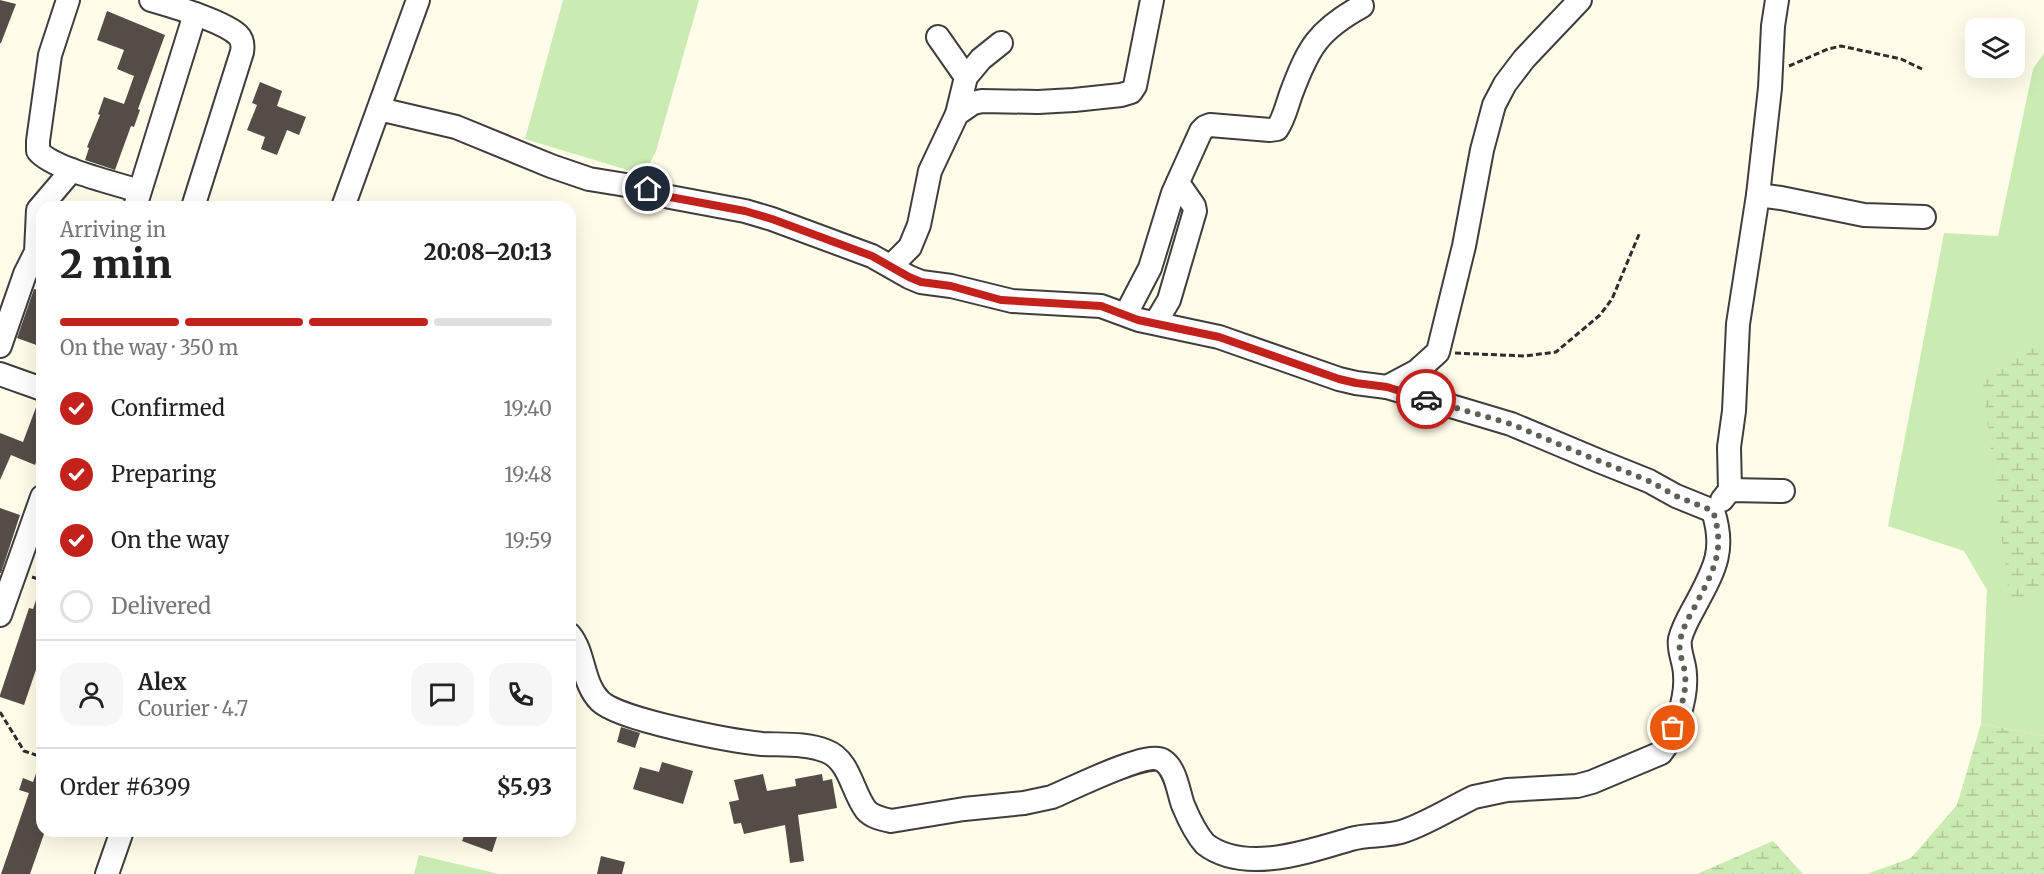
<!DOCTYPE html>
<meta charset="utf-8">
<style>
body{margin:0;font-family:Merriweather,serif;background:#f6f6f6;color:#222;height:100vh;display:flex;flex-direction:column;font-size:22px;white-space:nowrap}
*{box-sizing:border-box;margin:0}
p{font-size:20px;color:#767676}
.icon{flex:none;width:33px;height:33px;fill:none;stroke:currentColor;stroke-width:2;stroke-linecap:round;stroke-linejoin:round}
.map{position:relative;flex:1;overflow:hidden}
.sheet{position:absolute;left:36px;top:201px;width:540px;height:636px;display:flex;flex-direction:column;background:#fff;border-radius:18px;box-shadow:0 6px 24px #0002}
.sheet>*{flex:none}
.controls{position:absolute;left:1965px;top:18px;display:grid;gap:12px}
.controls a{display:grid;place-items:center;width:60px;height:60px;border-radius:12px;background:#fff;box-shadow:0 6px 24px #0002;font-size:30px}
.pin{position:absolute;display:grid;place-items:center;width:51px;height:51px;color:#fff;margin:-26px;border:3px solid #fff;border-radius:50%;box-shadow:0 2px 6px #0007}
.courier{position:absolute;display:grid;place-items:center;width:60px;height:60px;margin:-30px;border:4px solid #c3211b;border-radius:50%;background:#fff;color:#222;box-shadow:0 2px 8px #0007}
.headline em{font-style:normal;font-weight:800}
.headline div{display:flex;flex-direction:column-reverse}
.headline{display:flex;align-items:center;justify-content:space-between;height:102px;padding:0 24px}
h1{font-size:39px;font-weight:800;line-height:45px}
.bar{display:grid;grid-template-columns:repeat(4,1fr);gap:9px 6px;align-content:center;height:72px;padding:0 24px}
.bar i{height:8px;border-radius:4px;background:#e0e0e0}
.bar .on{background:#c3211b}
.bar p{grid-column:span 4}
.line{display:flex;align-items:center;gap:15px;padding:0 24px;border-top:2px solid #e0e0e0}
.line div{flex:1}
.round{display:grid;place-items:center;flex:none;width:63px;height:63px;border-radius:18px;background:#f6f6f6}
ol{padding:0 24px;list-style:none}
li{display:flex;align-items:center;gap:18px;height:66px}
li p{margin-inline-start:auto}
li .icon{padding:6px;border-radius:50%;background:#c3211b;color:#fff;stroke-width:4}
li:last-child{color:#767676}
li i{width:33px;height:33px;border:3px solid #e0e0e0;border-radius:50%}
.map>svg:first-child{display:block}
.grass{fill:#caebb1}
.wetland{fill:url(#wetland-marsh)}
.building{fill:#544d47}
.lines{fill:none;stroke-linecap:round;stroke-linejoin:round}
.minor-casing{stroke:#3e3e3e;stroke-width:26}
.path{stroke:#2d2d2d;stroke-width:3;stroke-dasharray:6 3;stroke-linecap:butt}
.minor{stroke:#fff;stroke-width:22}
.done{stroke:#605f59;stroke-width:6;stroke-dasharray:0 10.8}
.route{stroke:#c3211b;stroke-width:8}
</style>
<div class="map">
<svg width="2044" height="874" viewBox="0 0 2044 874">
<defs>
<pattern id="wetland-marsh" width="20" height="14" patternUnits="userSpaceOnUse" patternTransform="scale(1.5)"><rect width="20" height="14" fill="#caebb1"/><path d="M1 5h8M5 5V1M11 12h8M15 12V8" fill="none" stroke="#acc897"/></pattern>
</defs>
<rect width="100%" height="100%" fill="#fffce9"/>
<!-- grass -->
<g class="grass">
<path d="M563,0H699L656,151L644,175L525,139Z"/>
<path d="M2044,53V736L1981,724L1987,590L1964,551L1888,526L1944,233L1998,236L2033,69Z"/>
<path d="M419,855L499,874H414Z"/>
</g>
<!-- wetland -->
<g class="wetland">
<path d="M2044,348V589L2011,611L1983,387L1987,373L2025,349Z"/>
<path d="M1981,724L2044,736V874H1867L1911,858L1957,805Z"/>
<path d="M1773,841L1803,874H1697Z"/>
</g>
<!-- building -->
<g class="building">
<path d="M0,0L16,4L1,43H0Z"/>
<path d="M107,11L165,35L138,109L140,110L134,127L131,126L115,170L85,160L89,148L87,147L100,115L98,114L104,97L124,104L134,76L117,69L124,50L97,40Z"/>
<path d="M260,82L282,91L277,106L306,117L299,135L287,130L277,155L261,149L265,137L247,130L257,105L252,103Z"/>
<path d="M34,289L42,291V347L17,338Z"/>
<path d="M38,402H42V447L35,465L11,455L0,480V433L23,442Z"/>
<path d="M0,508L20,515L1,573H0Z"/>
<path d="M40,588H42V652L24,705L0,697V695L29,608L33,609Z"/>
<path d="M621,727L640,733L635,748L617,742Z"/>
<path d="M40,762H42V831H45L30,874H1L29,793L19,790L23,778L33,782Z"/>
<path d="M662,762L693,771L683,804L633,789L640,767L659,772Z"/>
<path d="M763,774L767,791L796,786L795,779L822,774L823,781L832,779L837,808L798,815L804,861L790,863L785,825L744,834L741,823L734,824L729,802L739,800L734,780Z"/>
<path d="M466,831H499L492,852L462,841Z"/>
<path d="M601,856L625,862L622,874H597Z"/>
</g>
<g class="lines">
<!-- minor casing -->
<g class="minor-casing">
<g id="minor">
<path d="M68,0L50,55L38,141V151C53,169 115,183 139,191"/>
<path d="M151,0C172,6 223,21 238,35C243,40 243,46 242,52L193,207"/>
<path d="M938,37L966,77"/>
<path d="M379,109L456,127L551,166L589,179L632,186L670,197L745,211L772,219L872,256L909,277L921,282L951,286L1012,301L1101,306L1139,320L1219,337L1339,379L1356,383L1387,387L1511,424L1599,461L1649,481L1676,496L1713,511"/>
<path d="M957,114L966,77L981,59L1001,43"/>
<path d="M1758,195L1781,198L1864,215L1924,217"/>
<path d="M135,207L195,14"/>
<path d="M343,207L418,0"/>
<path d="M891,266L910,247L919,225L930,171L957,114L973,103L982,101L1038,102L1074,100L1121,95L1131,92L1135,86L1152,0"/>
<path d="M1126,314L1150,268L1173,193L1201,131L1205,127L1210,125L1270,130L1277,129C1284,119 1287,105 1291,94C1308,48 1318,30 1362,6"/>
<path d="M1156,322L1169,300L1195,211L1194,206L1178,183"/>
<path d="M0,346L25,274L36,252L38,210L72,170"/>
<path d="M0,374L42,389"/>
<path d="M1387,387L1417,371L1438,352L1464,246L1482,150L1494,105L1505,84L1524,59L1580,0"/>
<path d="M1730,490L1729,447L1734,411L1738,324L1758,195L1770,88L1773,26L1777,0"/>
<path d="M1722,500L1730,490L1783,491"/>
<path d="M0,615L42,497"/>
<path d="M570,635C585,654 582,683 600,701C619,720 732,741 762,744C783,745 806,743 826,751C850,760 852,792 866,810C872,817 882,819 891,821L964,809L1024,803L1052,797C1071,789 1147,751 1162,760C1176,768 1178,791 1183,805C1188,817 1196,834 1205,844C1244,874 1307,852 1351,839C1368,834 1387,837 1404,831C1428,823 1451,808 1474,797L1507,790L1577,786L1592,782L1661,753C1675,736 1687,697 1685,675C1685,662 1678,652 1680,639C1683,627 1689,617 1695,606C1714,570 1726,551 1713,511"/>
<path d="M107,874L122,831"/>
</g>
</g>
<!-- path -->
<g class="path">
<path d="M1789,66L1828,49L1841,46L1901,59L1922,69"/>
<path d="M1455,353L1525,356L1556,352L1600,315L1612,299L1640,232"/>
<path d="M32,577L42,580"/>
<path d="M0,712L24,751L42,757"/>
</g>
<!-- minor -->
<use href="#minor" class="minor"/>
</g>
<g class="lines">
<!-- done -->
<path class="done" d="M1426,399L1511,424L1582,454L1649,481L1676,496L1713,511C1726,552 1713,571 1694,608C1688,619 1682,629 1680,642C1678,653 1684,663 1685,674C1687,693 1680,711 1673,728"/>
<!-- route -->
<path class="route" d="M648,189L670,197L745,211L772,219L872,256L909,277L921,282L951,286L1001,300L1101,306L1138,320L1219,337L1339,379L1356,383L1387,387L1426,399"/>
</g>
</svg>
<div class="controls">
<a><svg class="icon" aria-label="layers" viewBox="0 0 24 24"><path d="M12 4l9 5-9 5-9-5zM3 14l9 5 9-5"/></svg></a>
</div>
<div class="pin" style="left:1673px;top:728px;background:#ea580c"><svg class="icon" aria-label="bag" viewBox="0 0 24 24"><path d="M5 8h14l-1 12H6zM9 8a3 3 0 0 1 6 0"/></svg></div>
<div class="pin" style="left:648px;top:189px;background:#1f2937"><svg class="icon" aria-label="home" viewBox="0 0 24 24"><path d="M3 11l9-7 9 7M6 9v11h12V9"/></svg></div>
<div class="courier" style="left:1426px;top:399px"><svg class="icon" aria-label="car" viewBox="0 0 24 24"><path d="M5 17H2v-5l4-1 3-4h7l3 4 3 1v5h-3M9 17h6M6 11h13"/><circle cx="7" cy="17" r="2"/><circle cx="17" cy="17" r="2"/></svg></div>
<section class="sheet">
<div class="headline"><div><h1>2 min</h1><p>Arriving in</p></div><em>20:08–20:13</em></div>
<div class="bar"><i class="on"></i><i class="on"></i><i class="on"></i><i></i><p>On the way · 350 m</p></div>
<ol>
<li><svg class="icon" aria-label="check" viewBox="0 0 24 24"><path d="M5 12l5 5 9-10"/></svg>Confirmed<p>19:40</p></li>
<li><svg class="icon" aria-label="check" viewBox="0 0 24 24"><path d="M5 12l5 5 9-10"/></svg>Preparing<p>19:48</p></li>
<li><svg class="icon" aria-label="check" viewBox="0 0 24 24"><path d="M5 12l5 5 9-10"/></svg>On the way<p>19:59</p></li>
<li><i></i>Delivered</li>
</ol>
<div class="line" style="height:108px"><a class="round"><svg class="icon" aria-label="person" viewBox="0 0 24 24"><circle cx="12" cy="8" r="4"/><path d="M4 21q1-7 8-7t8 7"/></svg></a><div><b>Alex</b><p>Courier · 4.7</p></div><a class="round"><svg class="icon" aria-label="chat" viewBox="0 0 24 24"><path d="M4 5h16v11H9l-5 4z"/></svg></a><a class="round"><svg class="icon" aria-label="phone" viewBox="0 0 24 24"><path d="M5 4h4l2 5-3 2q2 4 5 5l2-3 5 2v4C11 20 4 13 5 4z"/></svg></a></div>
<div class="line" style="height:78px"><div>Order #6399</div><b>$5.93</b></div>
</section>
</div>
